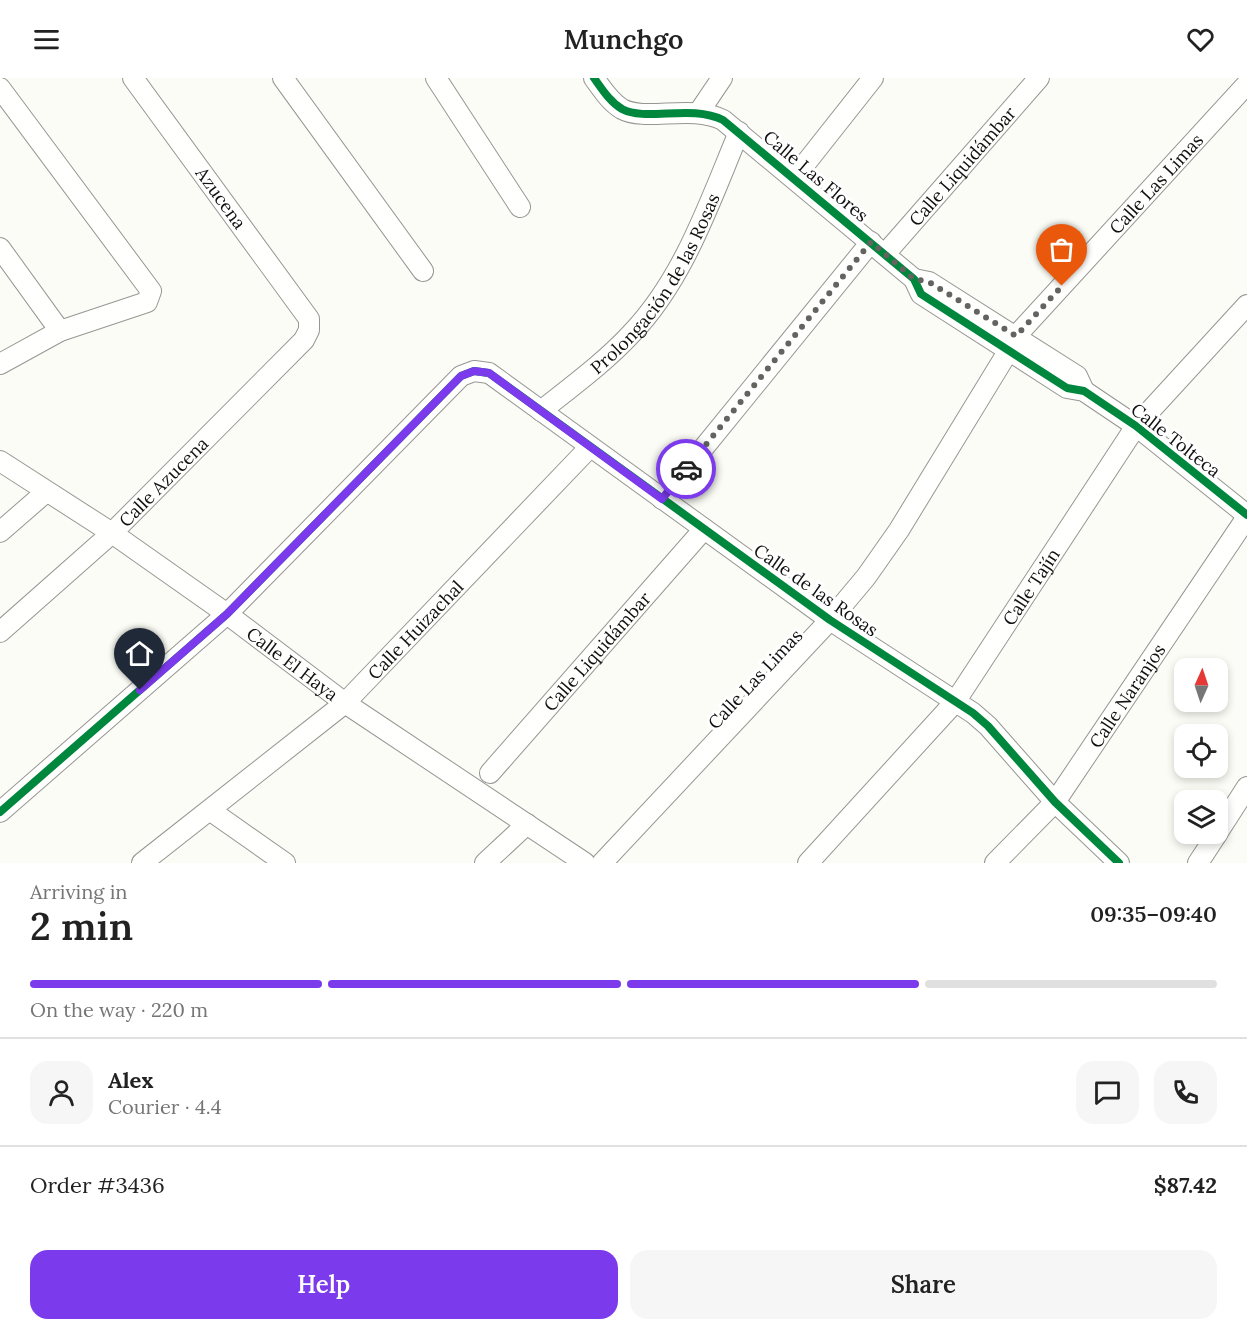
<!DOCTYPE html>
<meta charset="utf-8">
<style>
body{margin:0;font-family:Lora,serif;background:#f6f6f6;color:#222;height:100vh;display:flex;flex-direction:column;font-size:22px;white-space:nowrap}
*{box-sizing:border-box;margin:0}
p{font-size:20px;color:#767676}
.icon{flex:none;width:33px;height:33px;fill:none;stroke:currentColor;stroke-width:2;stroke-linecap:round;stroke-linejoin:round}
.map{position:relative;height:785px;overflow:hidden}
.side{display:flex;flex-direction:column;background:#fff;flex:1}
.side>*{flex:none}
.needle{width:39px;rotate:3deg}
.fabs{position:absolute;left:1174px;top:580px;display:grid;gap:12px}
.fabs a{display:grid;place-items:center;width:54px;height:54px;border-radius:12px;background:#fff;box-shadow:0 3px 9px #0003;font-size:30px}
.pin{position:absolute;display:grid;place-items:center;width:51px;height:51px;color:#fff;margin:-62px -26px;border-radius:50% 50% 50% 0;rotate:-45deg;box-shadow:0 0 6px #0007}
.pin .icon{rotate:45deg}
.courier{position:absolute;display:grid;place-items:center;width:60px;height:60px;margin:-30px;border:4px solid #7c3aed;border-radius:50%;background:#fff;color:#222;box-shadow:0 2px 8px #0007}
.headline em{font-style:normal;font-weight:600}
.headline div{display:flex;flex-direction:column-reverse}
.headline{display:flex;align-items:center;justify-content:space-between;height:102px;padding:0 30px}
h1{font-size:39px;font-weight:600;line-height:45px}
.bar{display:grid;grid-template-columns:repeat(4,1fr);gap:9px 6px;align-content:center;height:72px;padding:0 30px}
.bar i{height:8px;border-radius:4px;background:#e0e0e0}
.bar .active{background:#7c3aed}
.bar p{grid-column:span 4}
.line{display:flex;align-items:center;gap:15px;padding:0 30px;border-top:2px solid #e0e0e0}
.line div{flex:1}
.round{display:grid;place-items:center;flex:none;width:63px;height:63px;border-radius:18px;background:#f6f6f6}
.cta{display:flex;gap:12px;margin-top:auto;padding:12px 30px}
.cta a{flex:1;height:69px;border-radius:18px;background:#7c3aed;color:#fff;font-size:24px;font-weight:600;line-height:69px;text-align:center}
.cta a+a{background:#f6f6f6;color:#222}
header{display:flex;justify-content:space-between;align-items:center;height:78px;padding:0 30px;background:#fff;font-size:27px;font-weight:600}
.map>svg:first-child{display:block}
.lines{fill:none;stroke-linecap:round;stroke-linejoin:round}
.street-casing{stroke:#969694;stroke-width:22}
.street{stroke:#fffffe;stroke-width:20}
.cycleway-casing{stroke:#fff;stroke-width:11}
.cycleway{stroke:#00873e;stroke-width:8}
.done{stroke:#636360;stroke-width:6;stroke-dasharray:0 10.8}
.route{stroke:#7c3aed;stroke-width:8}
.labels{text-anchor:middle;dominant-baseline:central;stroke-width:6;stroke-linejoin:round;paint-order:stroke}
.street-label{font-size:18px;fill:#101010;stroke:#fff}
</style>
<header><svg class="icon" aria-label="menu" viewBox="0 0 24 24"><path d="M4 6h16M4 12h16M4 18h16"/></svg>Munchgo<svg class="icon" aria-label="heart" viewBox="0 0 24 24"><path d="M12 20l-8-8c-3-5 5-10 8-4 3-6 11-1 8 4z"/></svg></header>
<div class="map">
<svg width="1247" height="785" viewBox="0 0 1247 785">
<rect width="100%" height="100%" fill="#fcfcf6"/>
<g class="lines">
<!-- street casing -->
<g class="street-casing">
<g id="street">
<path d="M283,0L423,193"/>
<path d="M436,0L520,129"/>
<path d="M594,0C602,11 610,24 622,31C646,44 691,26 723,42L914,201L921,216L1067,310L1084,313L1136,348L1247,437"/>
<path d="M0,10L151,213L147,224L60,253L0,286"/>
<path d="M699,34L722,0"/>
<path d="M794,100L873,0"/>
<path d="M0,170L60,253"/>
<path id="s1" d="M885,176L1039,0"/>
<path d="M914,201L929,204L1077,298L1084,313"/>
<path id="s2" d="M1016,258L1247,6"/>
<path id="s3" d="M541,333C571,309 604,285 631,256C684,201 710,123 739,54"/>
<path id="s4" d="M0,383L112,455L227,536L345,625L585,785"/>
<path d="M662,421L871,164"/>
<path d="M0,454L46,414"/>
<path id="s5" d="M0,554L112,455L304,262L309,252V241L133,0"/>
<path id="s6" d="M490,695L704,451"/>
<path d="M211,733L285,785"/>
<path d="M0,734L227,536L461,298L474,293L489,295L830,542L973,635L988,648L1055,724L1119,785"/>
<path d="M1218,754L1247,709"/>
<path id="s7" d="M142,785L345,625L590,369"/>
<path d="M485,785L527,746"/>
<path d="M602,785L830,542L866,499L899,452L1009,272"/>
<path id="s8" d="M808,785L955,624L1136,348L1247,227"/>
<path id="s9" d="M995,785L1055,724L1247,439"/>
<path d="M1198,785L1217,756"/>
</g>
</g>
<!-- street -->
<use href="#street" class="street"/>
<!-- cycleway casing -->
<g class="cycleway-casing">
<g id="cycleway">
<path d="M594,0C602,11 610,24 622,31C646,44 691,26 723,42L914,201L921,216L1067,310L1084,313L1136,348L1247,437"/>
<path d="M0,734L227,536L461,298L474,293L489,295L830,542L973,635L988,648L1055,724L1119,785"/>
</g>
</g>
<!-- cycleway -->
<use href="#cycleway" class="cycleway"/>
</g>
<g class="lines">
<!-- done -->
<path class="done" d="M686,391L871,164L914,201L929,204L1016,258L1062,208"/>
<!-- route -->
<path class="route" d="M140,612L227,536L461,298L474,293L489,295L662,421L686,391"/>
</g>
<g class="labels">
<!-- street labels -->
<g class="street-label">
<text stroke="none"><textPath href="#s1" startOffset="117">Calle Liquidámbar</textPath></text>
<text transform="translate(816 98) rotate(40)">Calle Las Flores</text>
<text stroke="none"><textPath href="#s2" startOffset="207">Calle Las Limas</textPath></text>
<text transform="translate(221 120) rotate(54)">Azucena</text>
<text stroke="none"><textPath href="#s3" startOffset="174">Prolongación de las Rosas</textPath></text>
<text transform="translate(1176 362) rotate(38)">Calle Tolteca</text>
<text stroke="none"><textPath href="#s5" startOffset="222">Calle Azucena</textPath></text>
<text stroke="none"><textPath href="#s8" startOffset="356">Calle Tajín</textPath></text>
<text transform="translate(816 512) rotate(35)">Calle de las Rosas</text>
<text stroke="none"><textPath href="#s7" startOffset="360">Calle Huizachal</textPath></text>
<text stroke="none"><textPath href="#s6" startOffset="162">Calle Liquidámbar</textPath></text>
<text stroke="none"><textPath href="#s4" startOffset="356">Calle El Haya</textPath></text>
<text transform="translate(755 601) rotate(-47)">Calle Las Limas</text>
<text stroke="none"><textPath href="#s9" startOffset="214">Calle Naranjos</textPath></text>
</g>
</g>
</svg>
<div class="fabs">
<a><svg class="needle" viewBox="-14 -14 28 28"><path d="M0-13l5 13h-10z" fill="#e53935"/><path d="M0 13l5-13h-10z" fill="#767676"/></svg></a>
<a><svg class="icon" aria-label="locate" viewBox="0 0 24 24"><circle cx="12" cy="12" r="6"/><path d="M12 2v4M12 18v4M2 12h4M18 12h4"/></svg></a>
<a><svg class="icon" aria-label="layers" viewBox="0 0 24 24"><path d="M12 4l9 5-9 5-9-5zM3 14l9 5 9-5"/></svg></a>
</div>
<div class="pin" style="left:1062px;top:208px;background:#ea580c"><svg class="icon" aria-label="bag" viewBox="0 0 24 24"><path d="M5 8h14l-1 12H6zM9 8a3 3 0 0 1 6 0"/></svg></div>
<div class="pin" style="left:140px;top:612px;background:#1f2937"><svg class="icon" aria-label="home" viewBox="0 0 24 24"><path d="M3 11l9-7 9 7M6 9v11h12V9"/></svg></div>
<div class="courier" style="left:686px;top:391px"><svg class="icon" aria-label="car" viewBox="0 0 24 24"><path d="M5 17H2v-5l4-1 3-4h7l3 4 3 1v5h-3M9 17h6M6 11h13"/><circle cx="7" cy="17" r="2"/><circle cx="17" cy="17" r="2"/></svg></div>
</div>
<section class="side">
<div class="headline"><div><h1>2 min</h1><p>Arriving in</p></div><em>09:35–09:40</em></div>
<div class="bar"><i class="active"></i><i class="active"></i><i class="active"></i><i></i><p>On the way · 220 m</p></div>
<div class="line" style="height:108px"><a class="round"><svg class="icon" aria-label="person" viewBox="0 0 24 24"><circle cx="12" cy="8" r="4"/><path d="M4 21q1-7 8-7t8 7"/></svg></a><div><b>Alex</b><p>Courier · 4.4</p></div><a class="round"><svg class="icon" aria-label="chat" viewBox="0 0 24 24"><path d="M4 5h16v11H9l-5 4z"/></svg></a><a class="round"><svg class="icon" aria-label="phone" viewBox="0 0 24 24"><path d="M5 4h4l2 5-3 2q2 4 5 5l2-3 5 2v4C11 20 4 13 5 4z"/></svg></a></div>
<div class="line" style="height:78px"><div>Order #3436</div><b>$87.42</b></div>
<div class="cta"><a>Help</a><a>Share</a></div>
</section>
